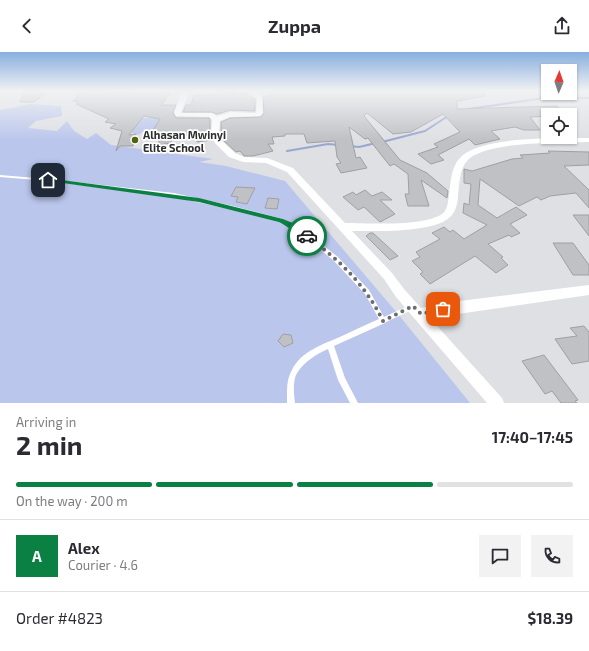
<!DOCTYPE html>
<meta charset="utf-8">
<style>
body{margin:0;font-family:"Exo 2",sans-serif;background:#f2f2f3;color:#2b2b33;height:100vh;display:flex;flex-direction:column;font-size:15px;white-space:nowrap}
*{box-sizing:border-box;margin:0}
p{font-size:13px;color:#7c7c81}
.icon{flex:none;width:22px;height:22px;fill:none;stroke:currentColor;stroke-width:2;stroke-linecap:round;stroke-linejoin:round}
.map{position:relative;height:351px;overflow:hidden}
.details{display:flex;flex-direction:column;background:#fff;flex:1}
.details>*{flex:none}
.needle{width:26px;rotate:2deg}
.tools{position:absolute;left:541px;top:12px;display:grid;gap:8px}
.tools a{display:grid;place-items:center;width:36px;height:36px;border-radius:0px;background:#fff;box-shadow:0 1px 3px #0004;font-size:20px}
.pin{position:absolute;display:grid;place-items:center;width:34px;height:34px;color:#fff;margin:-17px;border-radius:8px;box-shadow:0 2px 6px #0006}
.courier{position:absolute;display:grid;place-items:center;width:40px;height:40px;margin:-20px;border:3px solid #0b8043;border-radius:50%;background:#fff;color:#222;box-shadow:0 1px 5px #0007}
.headline em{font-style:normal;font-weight:700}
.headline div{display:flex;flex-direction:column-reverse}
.headline{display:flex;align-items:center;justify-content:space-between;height:68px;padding:0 16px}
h1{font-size:26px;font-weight:700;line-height:30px}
.bar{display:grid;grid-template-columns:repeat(4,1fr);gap:6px 4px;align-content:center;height:48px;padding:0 16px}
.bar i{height:5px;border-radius:3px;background:#e1e1e2}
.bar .selected{background:#0b8043}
.bar p{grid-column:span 4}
.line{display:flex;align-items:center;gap:10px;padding:0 16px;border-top:1px solid #e1e1e2}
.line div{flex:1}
.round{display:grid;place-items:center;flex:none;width:42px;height:42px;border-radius:0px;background:#f2f2f3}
header{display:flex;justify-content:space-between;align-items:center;height:52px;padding:0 16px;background:#fff;font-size:18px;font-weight:700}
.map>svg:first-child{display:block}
.green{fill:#bac6ec}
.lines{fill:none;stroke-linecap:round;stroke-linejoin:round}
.stream{stroke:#99a6d0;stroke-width:2}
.building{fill:#bfc1c5;stroke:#9fa0a4}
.service{fill:#fff;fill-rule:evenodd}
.minor{fill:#fff;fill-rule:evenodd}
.route{fill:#0b8043}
.done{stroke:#6b6c6e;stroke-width:4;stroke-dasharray:0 7.2}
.poi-dot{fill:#51630b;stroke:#fff;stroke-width:1.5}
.labels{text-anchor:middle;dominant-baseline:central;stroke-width:3.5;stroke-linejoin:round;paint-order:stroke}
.far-poi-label{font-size:11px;font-weight:bold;fill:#2d2e2f;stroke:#fff;text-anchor:start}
</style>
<header><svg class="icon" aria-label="back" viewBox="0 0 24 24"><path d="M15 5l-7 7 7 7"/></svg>Zuppa<svg class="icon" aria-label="share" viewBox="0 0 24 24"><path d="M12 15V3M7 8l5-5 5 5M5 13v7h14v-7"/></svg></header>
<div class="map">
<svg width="589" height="351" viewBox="0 0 589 351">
<rect width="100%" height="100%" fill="#dee0e4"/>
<!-- green -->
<g class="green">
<path d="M31,52L61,54L62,64L36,69L28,76L57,79L67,69L74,79L87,87L96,81L111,93L213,107L199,110L226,114L285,129L398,262L470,351H0V58Z"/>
<path d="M151,63L160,67L161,69L158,78L142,80L140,82L135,83L132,80L143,66H149Z"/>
</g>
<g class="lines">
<!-- stream -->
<g class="stream">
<path d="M468,57L544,46H589"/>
<path d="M382,90L425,79L448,64"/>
<path d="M350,94L359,95L376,91"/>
<path d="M287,99L328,92L339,93"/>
</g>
</g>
<!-- building -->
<g class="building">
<path d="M24,39H48L34,50H20Z"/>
<path d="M83,39L158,41L159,40H170L162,53H176L173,61L176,66H209L210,68V83L212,88L197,90V82L171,85V91L159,93V86L147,88L160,67L144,64L129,83L136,82L133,94H120L116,99L122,79L110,76L116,72L105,70L109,67L76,52L78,49H73Z"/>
<path d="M217,39L246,41L248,42L247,43L255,47V59L230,58L217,62L212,60H183L186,53H191L194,43H215Z"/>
<path d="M271,39H484L485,44L457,49V57L557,54L567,63L530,65L540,78H524L515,75L491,79L500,87L475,93L469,87L438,103L444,108L431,112L418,102L438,95L434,92L460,80L443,62L411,80L393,82L367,61L364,64L400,108L427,121L448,139L447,146L421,128L429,154H408L405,142H409L408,122L394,112L390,114L368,86L365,87L349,75L356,106L360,105L367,116L341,121L336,112L341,111L337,105L335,89L307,91L304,82H285V84L272,85L274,92H268L273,99L253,104H244L240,99L236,100L222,87L221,83V70L230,66L261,65L264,61L263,44H269Z"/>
<path d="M548,99L589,100V113L564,114L589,138V156L576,141L550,144L541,148L537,145L519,154L480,127L478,153L497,166L516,155L527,163L510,172L520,181L511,185L509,183L488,192L503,205L501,206L508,213L496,221L475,204L430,232L420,222L423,220L412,209L420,205L416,200L440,187L432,181L444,175L450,180L453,178L464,187L487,173L463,161L464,151L469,153L471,132L464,131V117L472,119L512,107L523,106L520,103L550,101Z"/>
<path d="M236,135L255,136L247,152L236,150L238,145L231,144Z"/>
<path d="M365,138L372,144L382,140L392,148H380L395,162L380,170L364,155L358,158L343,145L353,140L356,143Z"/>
<path d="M268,146L279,147L277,157L265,156Z"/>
<path d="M573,163H589V184Z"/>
<path d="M370,181H373L398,204L390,208L366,184Z"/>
<path d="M553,191H573L589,213V223H573Z"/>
<path d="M584,274L589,280V309L572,312L555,287L577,284L570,276Z"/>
<path d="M283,282L291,283L293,291L284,295L278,289Z"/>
<path d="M544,303L578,348L575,349L577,351H561L552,339L545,342L522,309Z"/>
</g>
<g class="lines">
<!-- service -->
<path class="service" d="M0,123L48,127L174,141L233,154L283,167L306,180L338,205L369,238L384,265L412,252L414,253L415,255L414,257L386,270L385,271L334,294L345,326L358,351H350L338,328L328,297C316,302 299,313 295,326C293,334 294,343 295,351H287C287,340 286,328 292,318C301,299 324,292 342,284C354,278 366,273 379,267L365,242L334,209L302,182L280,169L233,158L174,145L48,129L0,125Z"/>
<!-- minor -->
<path class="minor" d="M183,39H189L181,61H212L217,64L230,60L256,61L257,46L246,39H254L262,44L263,61L260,64L230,65L220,69L219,83L221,88L235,101L244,105L267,106L293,116L345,171C368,171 423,175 442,162C448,158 448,149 449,143C451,128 451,113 463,103C487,84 558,86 589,86V90C560,91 492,89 470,106C459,115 460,130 458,143C458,150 456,160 450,165C435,181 375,179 352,179L392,221L404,237L421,256L443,251L589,233V243L430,266L502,346L504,351H487L396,245L384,227L287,120L266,111L243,110L229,105L215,91L211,83L212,68L210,65L176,64L174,60Z"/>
</g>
<!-- sky -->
<linearGradient id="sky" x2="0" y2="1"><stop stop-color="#88aede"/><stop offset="0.44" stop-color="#f0f1f3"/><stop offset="1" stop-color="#f0f1f3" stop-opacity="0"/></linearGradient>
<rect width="589" height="88" fill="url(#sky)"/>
<!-- route -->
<path class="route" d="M46,126L199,146L283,167L295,172L310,184L309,186C303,186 287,174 279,170L199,150L48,129L45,128Z"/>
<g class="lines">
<!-- done -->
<path class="done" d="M307,184C339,208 365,232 383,269L413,254L421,262L443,257"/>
</g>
<!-- markers -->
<circle class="poi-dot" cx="135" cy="88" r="4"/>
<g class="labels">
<!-- far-poi labels -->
<g class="far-poi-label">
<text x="143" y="82">Alhasan Mwinyi<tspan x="143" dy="13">Elite School</tspan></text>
</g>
</g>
</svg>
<div class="tools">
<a><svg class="needle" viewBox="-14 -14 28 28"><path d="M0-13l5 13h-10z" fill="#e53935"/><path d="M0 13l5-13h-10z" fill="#7c7c81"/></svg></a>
<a><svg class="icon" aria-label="locate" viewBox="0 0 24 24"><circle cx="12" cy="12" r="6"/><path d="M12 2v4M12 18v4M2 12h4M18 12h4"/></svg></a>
</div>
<div class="pin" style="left:443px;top:257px;background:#ea580c"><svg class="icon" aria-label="bag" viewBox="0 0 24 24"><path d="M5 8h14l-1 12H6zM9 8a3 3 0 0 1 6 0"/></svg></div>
<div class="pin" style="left:48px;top:128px;background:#1f2937"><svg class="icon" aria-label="home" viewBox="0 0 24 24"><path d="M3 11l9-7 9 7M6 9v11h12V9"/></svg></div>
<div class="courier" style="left:307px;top:184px"><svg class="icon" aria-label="car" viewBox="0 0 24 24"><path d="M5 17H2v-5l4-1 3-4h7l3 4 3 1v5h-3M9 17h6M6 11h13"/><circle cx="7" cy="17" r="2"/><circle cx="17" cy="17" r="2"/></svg></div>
</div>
<section class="details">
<div class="headline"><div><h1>2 min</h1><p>Arriving in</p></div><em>17:40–17:45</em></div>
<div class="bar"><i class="selected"></i><i class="selected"></i><i class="selected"></i><i></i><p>On the way · 200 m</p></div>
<div class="line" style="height:72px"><b class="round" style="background:#0b8043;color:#fff">A</b><div><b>Alex</b><p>Courier · 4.6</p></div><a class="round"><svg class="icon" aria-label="chat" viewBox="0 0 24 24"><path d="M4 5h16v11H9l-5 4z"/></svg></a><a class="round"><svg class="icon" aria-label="phone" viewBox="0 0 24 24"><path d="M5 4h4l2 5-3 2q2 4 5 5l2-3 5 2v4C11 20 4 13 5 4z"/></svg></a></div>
<div class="line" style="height:52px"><div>Order #4823</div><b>$18.39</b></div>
</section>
